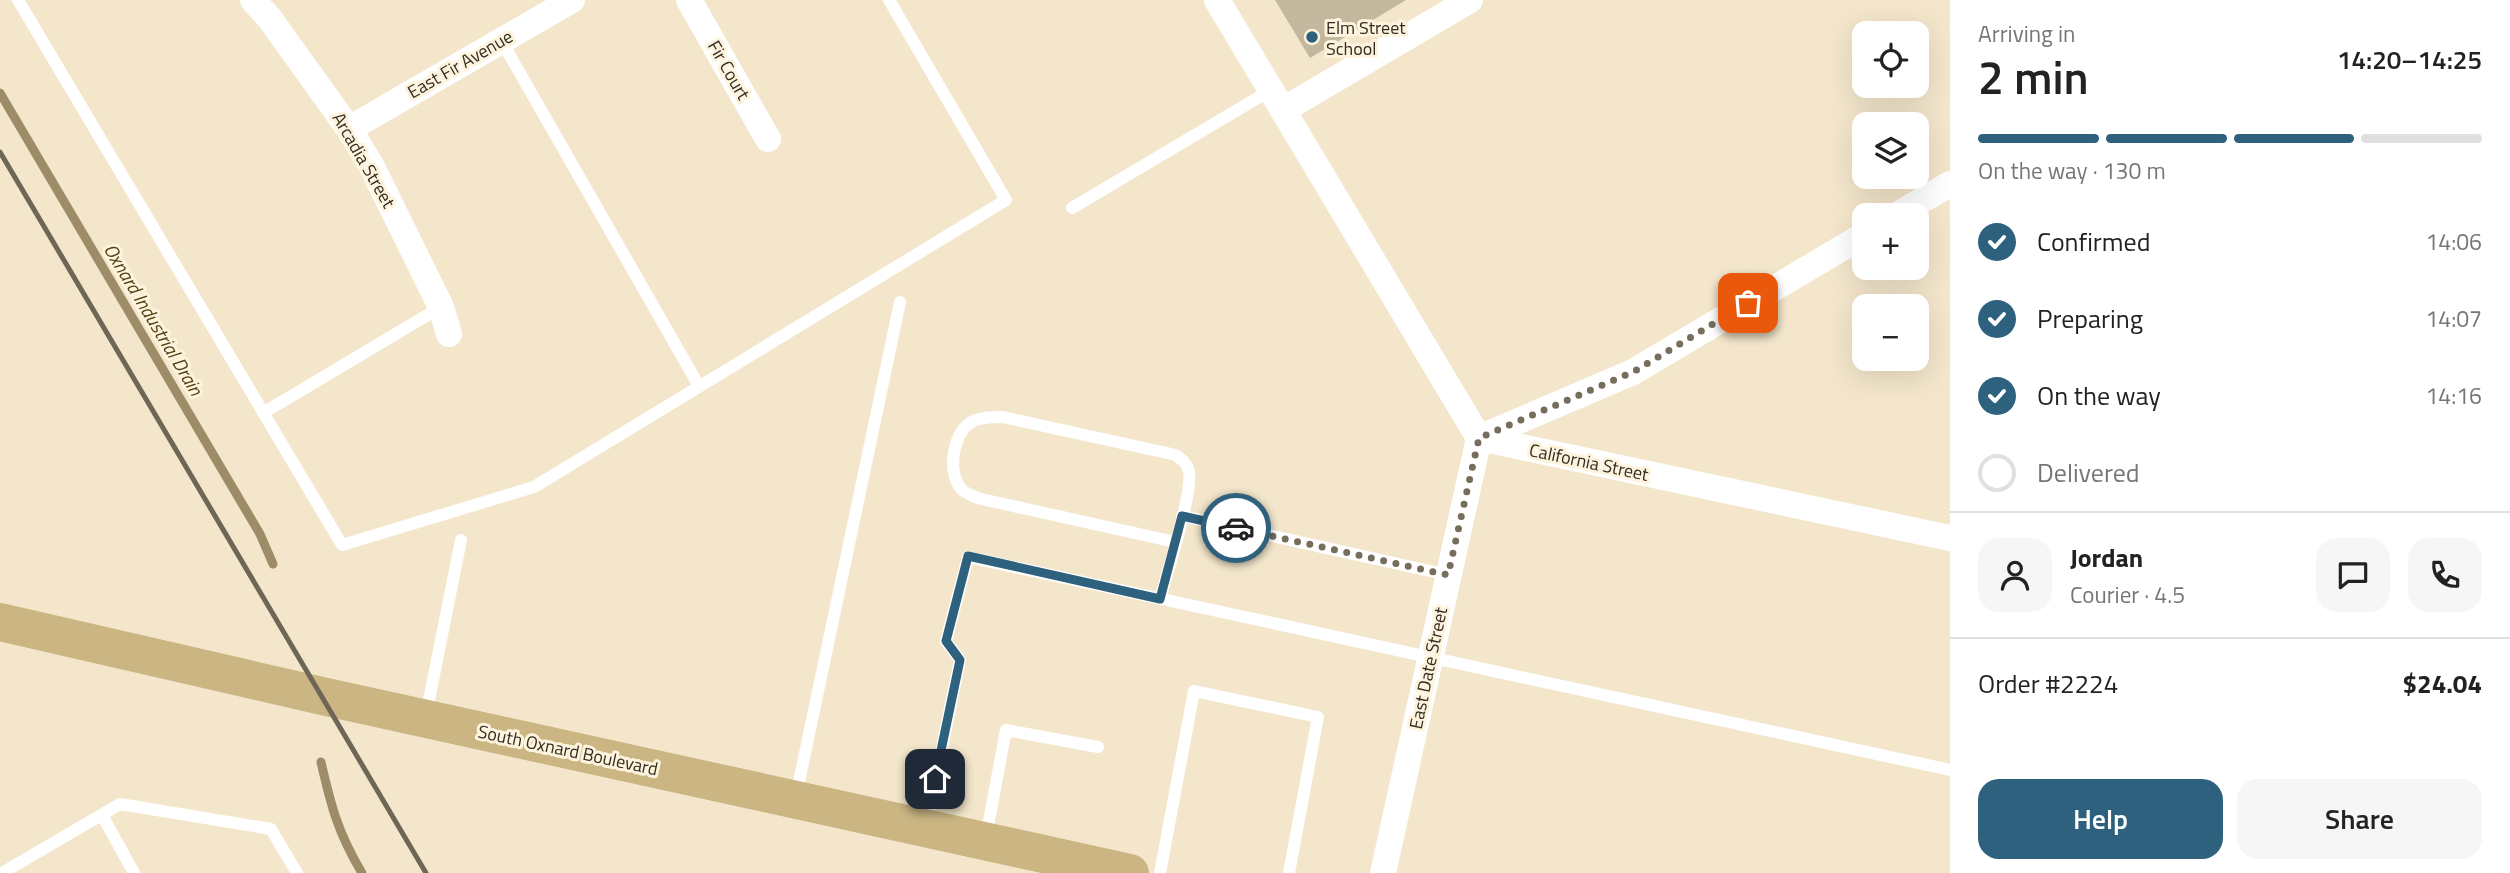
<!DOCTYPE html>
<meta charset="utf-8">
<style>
body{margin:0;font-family:"Titillium Web",sans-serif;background:#f6f6f6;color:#222;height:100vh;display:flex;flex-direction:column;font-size:26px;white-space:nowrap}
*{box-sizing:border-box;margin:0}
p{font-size:23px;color:#767676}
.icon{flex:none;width:38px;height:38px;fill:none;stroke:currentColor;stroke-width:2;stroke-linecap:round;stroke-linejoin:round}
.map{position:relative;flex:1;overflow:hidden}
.side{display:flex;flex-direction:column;background:#fff;width:560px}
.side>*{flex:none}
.fabs{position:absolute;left:1852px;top:21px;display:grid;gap:14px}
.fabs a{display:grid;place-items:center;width:77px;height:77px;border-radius:14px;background:#fff;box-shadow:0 7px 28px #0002;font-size:35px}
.pin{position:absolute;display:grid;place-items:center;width:60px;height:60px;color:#fff;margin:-30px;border-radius:14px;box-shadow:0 4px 10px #0006}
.courier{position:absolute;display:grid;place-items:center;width:70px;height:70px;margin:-35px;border:5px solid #2d617d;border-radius:50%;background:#fff;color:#222;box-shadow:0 2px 9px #0007}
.head em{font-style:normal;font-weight:600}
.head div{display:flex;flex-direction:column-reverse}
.head{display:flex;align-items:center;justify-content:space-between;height:119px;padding:0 28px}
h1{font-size:46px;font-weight:600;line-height:52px}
.bar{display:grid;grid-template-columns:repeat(4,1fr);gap:10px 7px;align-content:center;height:84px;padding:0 28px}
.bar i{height:9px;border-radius:5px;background:#e0e0e0}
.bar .on{background:#2d617d}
.bar p{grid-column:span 4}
.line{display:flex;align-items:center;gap:18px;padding:0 28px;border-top:2px solid #e0e0e0}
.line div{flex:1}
.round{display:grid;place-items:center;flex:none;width:74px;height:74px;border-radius:21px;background:#f6f6f6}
ol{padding:0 28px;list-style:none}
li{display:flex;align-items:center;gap:21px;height:77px}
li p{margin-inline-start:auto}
li .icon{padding:7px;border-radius:50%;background:#2d617d;color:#fff;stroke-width:4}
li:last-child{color:#767676}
li i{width:38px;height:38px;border:4px solid #e0e0e0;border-radius:50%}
.primary-button{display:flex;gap:14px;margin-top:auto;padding:14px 28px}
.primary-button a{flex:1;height:80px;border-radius:21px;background:#2d617d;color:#fff;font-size:28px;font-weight:600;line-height:80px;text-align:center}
.primary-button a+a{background:#f6f6f6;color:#222}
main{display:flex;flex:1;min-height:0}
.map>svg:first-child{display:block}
.green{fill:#c3b79e}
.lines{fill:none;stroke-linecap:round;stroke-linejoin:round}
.stream{stroke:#9e8c68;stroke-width:9}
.service{stroke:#fff;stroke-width:12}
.minor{stroke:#fff;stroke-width:26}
.primary{stroke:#cab583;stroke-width:38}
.rail{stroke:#6e6656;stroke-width:5}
.done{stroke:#766d5d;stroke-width:7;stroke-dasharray:0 12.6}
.route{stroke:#2d617d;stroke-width:9}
.poi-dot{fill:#2d617d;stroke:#fef4de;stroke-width:2.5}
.labels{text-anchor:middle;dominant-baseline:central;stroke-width:6;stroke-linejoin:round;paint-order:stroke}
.poi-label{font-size:18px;fill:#322c22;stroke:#fef4de;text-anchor:start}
.street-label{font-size:18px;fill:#322c22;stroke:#fef4de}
.water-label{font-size:19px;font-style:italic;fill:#533f10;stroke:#fef4de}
</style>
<main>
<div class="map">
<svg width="1950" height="873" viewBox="0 0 1950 873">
<rect width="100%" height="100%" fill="#f3e6cb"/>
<!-- green -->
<path class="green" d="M1275,0H1406L1310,58Z"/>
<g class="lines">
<!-- stream -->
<g class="stream">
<path d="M0,93L260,534L273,564"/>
<path d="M321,762C331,806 338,833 362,873"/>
</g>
<!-- service -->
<g class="service">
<path d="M18,0L342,545L534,487L1006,200L889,0"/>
<path d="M501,40L699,386"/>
<path d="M1072,208L1271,90"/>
<path d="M263,413L441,307"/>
<path d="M1182,516L1448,575"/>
<path d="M1160,599C1167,573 1193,493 1189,471C1187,463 1182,460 1176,455L1003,417C992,417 979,417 970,423C952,435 947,474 962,490C966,493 973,496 977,498L1175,542"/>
<path d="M426,715L461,540"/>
<path d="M796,796L900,302"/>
<path d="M102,815L134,873"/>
<path d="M926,825L960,660L946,641L968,557L1950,770"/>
<path d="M986,837L1006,730L1098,747"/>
<path d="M2,873L120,804L271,829L297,873"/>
<path d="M1160,873L1194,691L1318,717L1289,873"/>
</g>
<!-- minor -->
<g class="minor">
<path d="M253,0L270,19L349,129L371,165L441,307L449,334"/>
<path d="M689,0L768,139"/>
<path d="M1217,0L1479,438L1950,538"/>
<path d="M1283,110L1470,0"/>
<path d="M349,129L572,0"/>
<path d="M1897,215L1950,184"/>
<path d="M1383,873L1479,438L1633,372L1864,235"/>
</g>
<!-- primary -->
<path class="primary" d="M0,622L322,696L1130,873"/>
<!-- rail -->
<path class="rail" d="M0,152L426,873"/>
</g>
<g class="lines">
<!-- done -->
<path class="done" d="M1236,528L1448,575L1479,438L1633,372L1748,303"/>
<!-- route -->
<path class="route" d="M935,779L960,660L946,641L968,556L1160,599L1182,516L1236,528"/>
</g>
<!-- markers -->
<circle class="poi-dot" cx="1312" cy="37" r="7"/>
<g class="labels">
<!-- poi labels -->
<g class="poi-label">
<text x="1326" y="27">Elm Street<tspan x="1326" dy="21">School</tspan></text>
</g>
<!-- street labels -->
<g class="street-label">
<text transform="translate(460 64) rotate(-30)">East Fir Avenue</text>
<text transform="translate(729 70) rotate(60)">Fir Court</text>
<text transform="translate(364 160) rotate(60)">Arcadia Street</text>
<text transform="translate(1589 462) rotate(12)">California Street</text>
<text transform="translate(1428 668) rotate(-78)">East Date Street</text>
<text transform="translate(568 750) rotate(12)">South Oxnard Boulevard</text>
</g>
<!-- water labels -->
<g class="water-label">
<text transform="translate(154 319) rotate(59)">Oxnard Industrial Drain</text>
</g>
</g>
</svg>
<div class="fabs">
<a><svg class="icon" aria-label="locate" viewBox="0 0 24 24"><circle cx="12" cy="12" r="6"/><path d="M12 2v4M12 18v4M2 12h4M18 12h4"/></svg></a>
<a><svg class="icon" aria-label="layers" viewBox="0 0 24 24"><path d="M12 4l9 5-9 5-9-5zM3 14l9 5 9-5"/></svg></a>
<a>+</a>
<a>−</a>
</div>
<div class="pin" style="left:1748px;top:303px;background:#ea580c"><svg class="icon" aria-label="bag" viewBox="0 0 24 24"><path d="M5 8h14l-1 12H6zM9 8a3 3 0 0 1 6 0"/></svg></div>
<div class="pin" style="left:935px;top:779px;background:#1f2937"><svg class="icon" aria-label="home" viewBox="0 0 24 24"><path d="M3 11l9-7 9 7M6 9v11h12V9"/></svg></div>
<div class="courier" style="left:1236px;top:528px"><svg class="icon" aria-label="car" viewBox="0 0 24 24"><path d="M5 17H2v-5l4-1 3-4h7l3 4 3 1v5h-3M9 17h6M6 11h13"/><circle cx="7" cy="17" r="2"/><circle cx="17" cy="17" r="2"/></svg></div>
</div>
<section class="side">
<div class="head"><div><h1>2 min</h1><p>Arriving in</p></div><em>14:20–14:25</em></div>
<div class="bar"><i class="on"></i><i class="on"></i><i class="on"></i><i></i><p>On the way · 130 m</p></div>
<ol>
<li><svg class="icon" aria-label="check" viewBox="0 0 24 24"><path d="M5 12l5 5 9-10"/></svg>Confirmed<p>14:06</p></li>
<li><svg class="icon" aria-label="check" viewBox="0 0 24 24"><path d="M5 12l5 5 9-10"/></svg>Preparing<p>14:07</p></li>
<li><svg class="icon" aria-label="check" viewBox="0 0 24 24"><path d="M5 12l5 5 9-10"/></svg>On the way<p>14:16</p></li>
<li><i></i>Delivered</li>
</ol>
<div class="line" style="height:126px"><a class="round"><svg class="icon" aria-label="person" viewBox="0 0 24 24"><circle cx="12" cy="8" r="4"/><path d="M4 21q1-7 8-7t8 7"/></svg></a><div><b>Jordan</b><p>Courier · 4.5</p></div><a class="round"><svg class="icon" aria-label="chat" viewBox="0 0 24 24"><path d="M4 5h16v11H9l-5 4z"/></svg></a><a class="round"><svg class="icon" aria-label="phone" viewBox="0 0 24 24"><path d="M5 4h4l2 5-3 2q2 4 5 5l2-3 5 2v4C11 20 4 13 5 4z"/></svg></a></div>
<div class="line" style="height:91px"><div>Order #2224</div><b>$24.04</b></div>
<div class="primary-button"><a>Help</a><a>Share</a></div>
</section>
</main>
